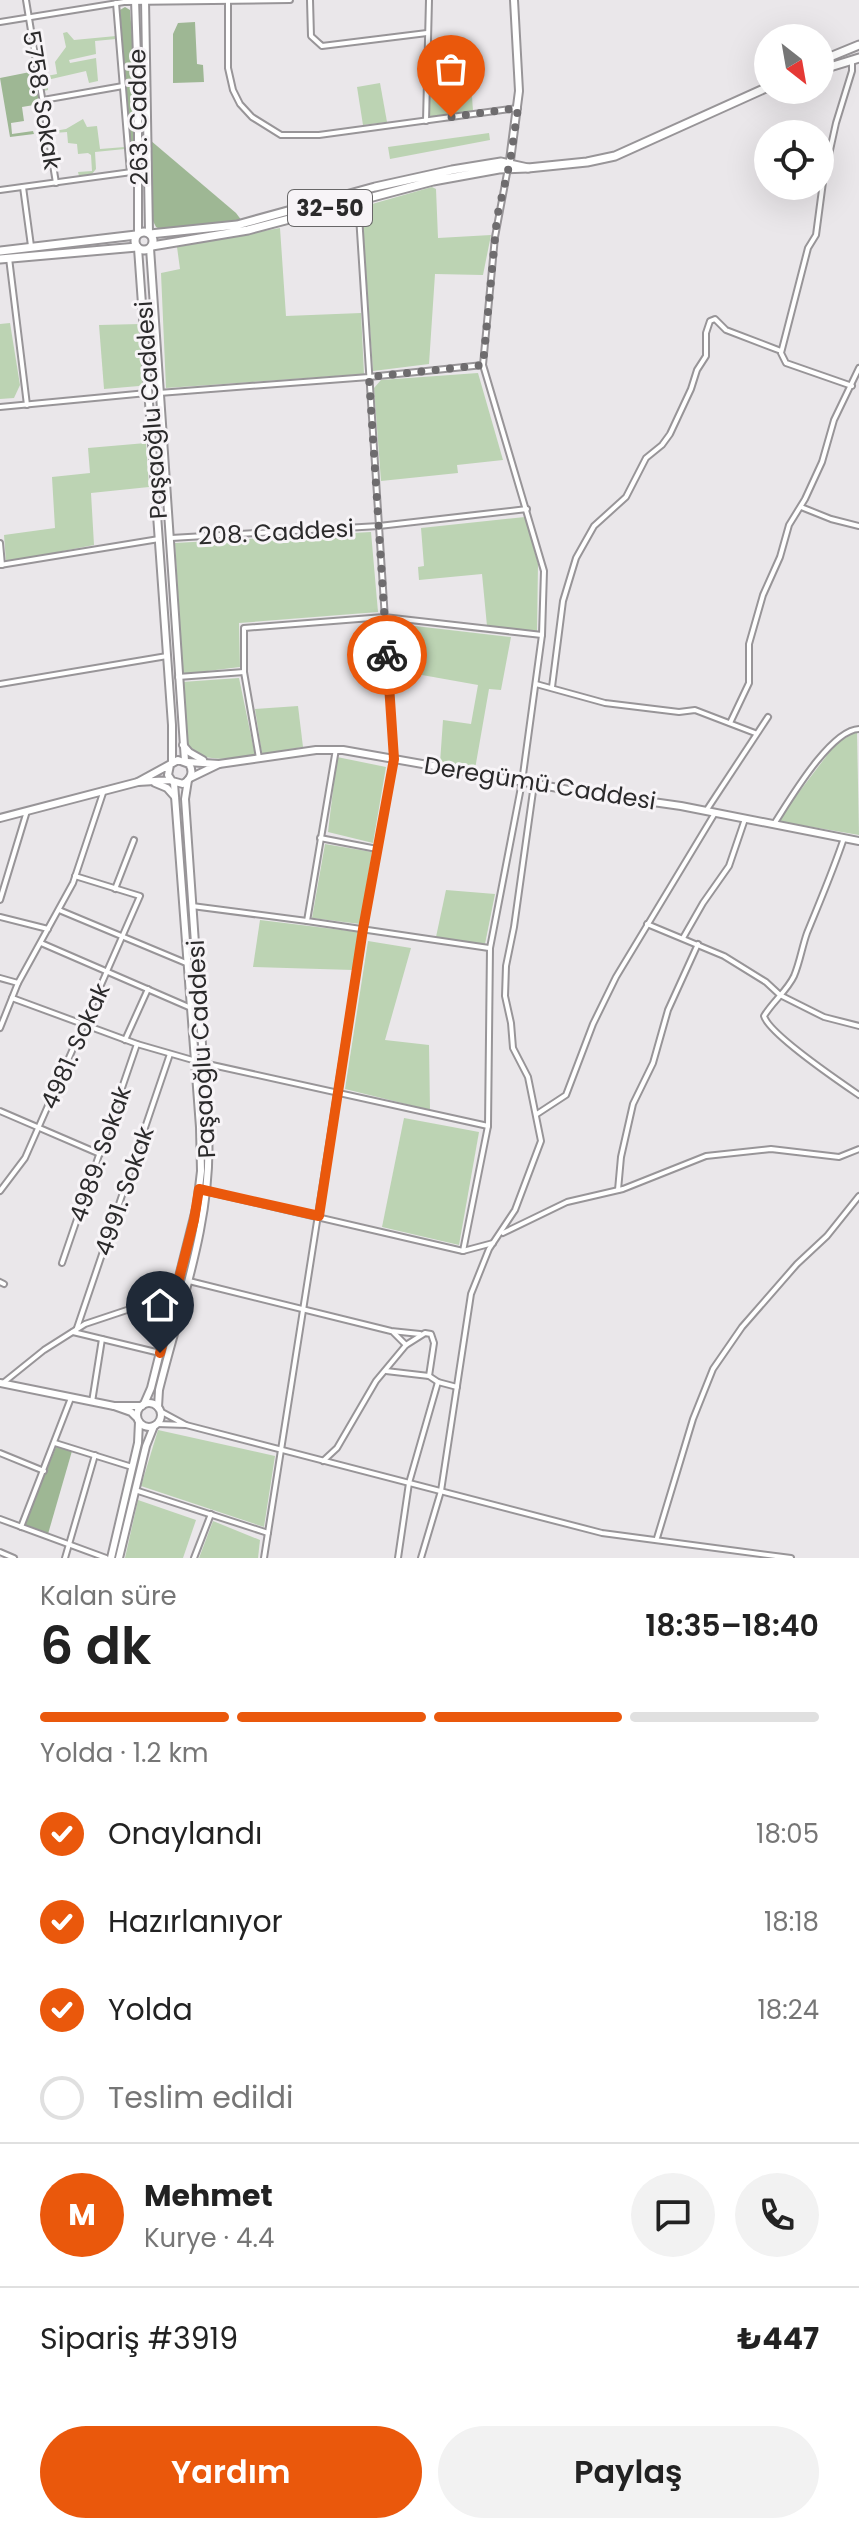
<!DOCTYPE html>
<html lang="tr">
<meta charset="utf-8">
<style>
body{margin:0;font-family:Poppins,sans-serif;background:#f2f2f2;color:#222;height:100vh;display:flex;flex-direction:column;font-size:30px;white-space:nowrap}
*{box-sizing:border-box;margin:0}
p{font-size:26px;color:#767676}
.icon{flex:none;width:44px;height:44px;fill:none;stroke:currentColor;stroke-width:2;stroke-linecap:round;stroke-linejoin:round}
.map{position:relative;height:1558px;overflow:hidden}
.side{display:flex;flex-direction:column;background:#fff;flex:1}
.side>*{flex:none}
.needle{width:52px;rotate:149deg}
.buttons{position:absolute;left:754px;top:24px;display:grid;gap:16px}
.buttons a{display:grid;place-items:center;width:80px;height:80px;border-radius:50%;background:#fff;box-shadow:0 8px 32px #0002;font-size:40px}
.pin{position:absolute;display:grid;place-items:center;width:68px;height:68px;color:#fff;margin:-82px -34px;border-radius:50% 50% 50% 0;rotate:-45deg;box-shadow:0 0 8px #0007}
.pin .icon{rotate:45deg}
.courier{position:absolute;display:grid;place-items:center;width:80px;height:80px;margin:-40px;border:6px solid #ea580c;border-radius:50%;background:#fff;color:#222;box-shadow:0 2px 10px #0007}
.headline em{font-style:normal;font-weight:600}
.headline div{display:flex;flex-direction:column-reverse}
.headline{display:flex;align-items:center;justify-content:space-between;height:136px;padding:0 40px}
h1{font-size:52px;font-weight:600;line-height:60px}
.bar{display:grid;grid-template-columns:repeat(4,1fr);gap:12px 8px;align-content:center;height:96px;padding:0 40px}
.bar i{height:10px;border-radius:6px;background:#e0e0e0}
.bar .on{background:#ea580c}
.bar p{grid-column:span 4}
.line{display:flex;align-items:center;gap:20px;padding:0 40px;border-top:2px solid #e0e0e0}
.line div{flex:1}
.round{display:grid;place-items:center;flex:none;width:84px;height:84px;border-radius:42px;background:#f2f2f2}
ol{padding:0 40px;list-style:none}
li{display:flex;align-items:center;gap:24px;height:88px}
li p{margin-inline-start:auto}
li .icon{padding:8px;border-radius:50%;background:#ea580c;color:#fff;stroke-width:4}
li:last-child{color:#767676}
li i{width:44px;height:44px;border:4px solid #e0e0e0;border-radius:50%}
.button{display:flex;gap:16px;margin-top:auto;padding:16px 40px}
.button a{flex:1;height:92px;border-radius:48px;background:#ea580c;color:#fff;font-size:32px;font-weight:600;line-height:92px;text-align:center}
.button a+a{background:#f2f2f2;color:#222}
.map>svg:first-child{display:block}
.green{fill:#bcd3b3}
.forest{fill:#9eb794}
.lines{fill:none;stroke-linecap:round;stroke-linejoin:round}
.street-casing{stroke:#989598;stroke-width:8}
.secondary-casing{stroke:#989598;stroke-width:10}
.primary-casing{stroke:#989598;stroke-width:11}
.street{stroke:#fff;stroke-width:4}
.secondary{stroke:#fff;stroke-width:6}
.primary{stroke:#fff;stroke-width:7}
.done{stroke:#6e6c6e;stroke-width:8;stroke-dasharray:0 14.4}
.route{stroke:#ea580c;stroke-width:10}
.labels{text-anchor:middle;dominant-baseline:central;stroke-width:6;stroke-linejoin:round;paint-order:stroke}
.shield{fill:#f7f4f7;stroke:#686768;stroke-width:2}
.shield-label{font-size:22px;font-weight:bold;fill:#2b2a2b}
.street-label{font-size:24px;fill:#2b2a2b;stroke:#f7f4f7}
</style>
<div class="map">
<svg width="859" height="1558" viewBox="0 0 859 1558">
<rect width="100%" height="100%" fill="#eae7ea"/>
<!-- green -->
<g class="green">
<path d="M67,32L74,40L116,36V39L95,41L96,54L69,60L70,63L96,58L98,81L89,83L86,71L47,80L48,90L44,91L42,77L57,74L55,62L66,47L63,33Z"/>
<path d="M468,81L471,82L473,111L428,117V83Z"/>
<path d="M380,83L387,122L363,125L357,87Z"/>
<path d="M83,119L87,127L97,126L100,149L125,147V149L95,152L96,169L92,174L79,176L78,172L92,171L91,155L88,153L78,154L77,144L68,143L67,132L54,133V131L66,129Z"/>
<path d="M489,133L490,140L390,159L388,147Z"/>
<path d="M432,187L436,189L438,238L491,235L483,275L435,274L429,364L373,371L362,214L365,206Z"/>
<path d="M280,228L286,316L361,313L364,374L166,388L161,273L180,269L177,247Z"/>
<path d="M10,323L20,385L14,398L0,399V324Z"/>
<path d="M140,324L143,382L139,386L104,389L99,325Z"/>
<path d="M478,373L503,460L457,465L458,473L381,481L374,388L381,380Z"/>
<path d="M146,443L149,487L91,493L94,545L6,562L4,535L55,528L52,477L90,473L88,448Z"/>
<path d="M525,517L538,564L537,632L487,626L482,574L419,580L418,567L424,566L421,528Z"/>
<path d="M371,532L378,612L239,623L240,667L183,674L175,543Z"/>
<path d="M389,623L511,637L501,690L489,689L475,769L440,763L443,720L471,724L478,685L394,670Z"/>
<path d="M239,678L255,755C231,758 208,764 187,748L182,682Z"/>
<path d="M298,706L303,747L262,754L255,709Z"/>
<path d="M857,731L859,835L777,821L831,750L840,741Z"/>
<path d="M337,757L386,767L373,843L328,832Z"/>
<path d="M325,844L372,852L360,924L312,918Z"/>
<path d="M446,890L495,894L485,944L436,937Z"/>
<path d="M260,920L358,932L353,970L253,967Z"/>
<path d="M368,941L411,948L385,1040L429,1045L430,1110L345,1089Z"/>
<path d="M404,1118L479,1132L459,1245L382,1227Z"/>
<path d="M158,1430L275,1456L264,1527L141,1486Z"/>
<path d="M138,1500L196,1520L183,1558H125Z"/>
<path d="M213,1521L260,1540L258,1558H199Z"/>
</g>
<!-- forest -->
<g class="forest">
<path d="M125,7L130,10L136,88L134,170L132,168L120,10Z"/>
<path d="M195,22L197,64L203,65L204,82L173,83V34L178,23Z"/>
<path d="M35,71L43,121L39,122L34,105L22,107L24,121L11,123L12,134L33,131L34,134L10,137L0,78Z"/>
<path d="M150,140L236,213L242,221L163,231L156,227L152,219Z"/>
<path d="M56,1447L72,1451L48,1534L24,1525Z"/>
</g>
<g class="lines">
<!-- street casing -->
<g class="street-casing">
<g id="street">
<path d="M26,0L56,183"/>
<path d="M128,0L125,2L290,0"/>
<path d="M228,0V68L233,90L240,104L252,117L281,135H319L518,108"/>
<path d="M310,0L311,36L322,46L427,33"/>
<path d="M116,3L130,173"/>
<path d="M0,22L124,2"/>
<path d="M43,100L123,86"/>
<path d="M426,121L429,0"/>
<path d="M23,187L31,246"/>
<path d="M0,190L139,171"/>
<path d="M9,258L27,405"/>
<path d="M852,386L786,363L781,353L808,248L816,235L823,182L836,123L852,71V60"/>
<path d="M159,393L369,377L483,365"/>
<path d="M0,407L147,393"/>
<path d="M801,507L831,519L859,526"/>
<path d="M171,538L379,526L527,509"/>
<path d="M0,543L2,565"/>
<path d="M0,565L159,539"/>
<path d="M178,677L244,672"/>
<path d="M0,684L167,656"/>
<path d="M536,684L605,703L679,712L695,710L755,733"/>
<path d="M552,687L563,601L576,558L594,526L626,497L646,458L662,445L670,434L691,389L697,370L706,356V333L710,321L715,319L726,330L781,351"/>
<path d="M730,723L749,683V644L763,595L780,557L789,525L805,499L822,462L834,420L859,368"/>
<path d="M336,749L307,921L489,948"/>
<path d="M259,758L244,672V628L384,617L542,635"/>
<path d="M706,811L768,717"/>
<path d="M774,824C789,801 830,730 859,729"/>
<path d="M320,838L377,849"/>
<path d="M844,838C833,871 820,901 807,933C802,947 800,962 794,976C787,991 773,1001 764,1016C769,1034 840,1082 859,1095"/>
<path d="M115,889L134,840"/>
<path d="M0,900L27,811"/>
<path d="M192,906L307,921"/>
<path d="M59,910L186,963"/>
<path d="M0,917L48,929"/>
<path d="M647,924L724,956L766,982L780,995L824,1017L859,1026"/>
<path d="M683,938L703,903L729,866L745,819"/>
<path d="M41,943L191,1008"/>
<path d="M0,978L18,983"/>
<path d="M12,998L137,1044L203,1063L488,1126"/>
<path d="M0,1028L18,983L73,883L104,790"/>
<path d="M125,1040L148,989"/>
<path d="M0,1111L100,1154"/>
<path d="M537,1114L566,1095L593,1024L616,977L715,813"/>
<path d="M618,1190L621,1157L633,1104L653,1063L668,1010L698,944"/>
<path d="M0,1191L25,1158L140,896L75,876"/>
<path d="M205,1191L463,1251L493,1243"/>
<path d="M503,1233L567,1202L623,1189L706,1156L771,1149L839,1157L859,1149"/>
<path d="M463,1251L488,1126L490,948L522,782L542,635L544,571L483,365L495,237L508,168"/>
<path d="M62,1263L137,1044"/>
<path d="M189,1281L391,1331L420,1334"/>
<path d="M0,1282L4,1284"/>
<path d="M77,1328L170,1054"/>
<path d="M73,1332L160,1353"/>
<path d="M393,1332L406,1345"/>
<path d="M386,1371L429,1376L438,1382L457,1387"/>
<path d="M3,1383L44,1350L85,1324L184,1291"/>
<path d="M92,1402L102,1339"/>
<path d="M157,1424L186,1425L160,1411"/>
<path d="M186,1425L602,1533L791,1558"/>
<path d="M55,1443L132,1467"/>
<path d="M0,1453L44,1471"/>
<path d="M323,1461L337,1448L376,1381L406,1345L425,1333L431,1334L434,1343L429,1376"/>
<path d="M135,1490L268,1533"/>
<path d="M0,1519L106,1558"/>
<path d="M21,1527L71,1398"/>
<path d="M657,1538L693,1419L713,1369L742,1327L797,1264L827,1236L859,1196"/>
<path d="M0,1552L14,1558"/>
<path d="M65,1558L95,1455"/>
<path d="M194,1558L211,1514"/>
<path d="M264,1558L363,929L394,759L358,200"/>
<path d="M398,1558L409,1483L438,1382"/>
<path d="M421,1558L441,1491L471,1294L489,1249L515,1210L541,1141L528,1077L513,1048L511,1023L505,996L506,966L514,927L534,784"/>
</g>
</g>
<!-- secondary casing -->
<g class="secondary-casing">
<g id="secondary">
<path d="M135,0L138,85V233"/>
<path d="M145,0L149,233"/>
<path d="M509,168L519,91L514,0"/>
<path d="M138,248L172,725V763"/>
<path d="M150,248L185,761"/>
<path d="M183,745L189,752L203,760"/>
<path d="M187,762L219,764L190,778"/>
<path d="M219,764L316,750H343L575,791L681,806L859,841"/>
<path d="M170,765L168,775L172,781L183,784C191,779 194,772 189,764L178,760L138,782L171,780"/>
<path d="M155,783L167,788L175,797"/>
<path d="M0,818L138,782"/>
<path d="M0,1383L114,1406"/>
<circle cx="149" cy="1415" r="12"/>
<path d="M144,1404L151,1388L197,1205L201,1171L200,1127L174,783"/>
<path d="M158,1407L159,1390C180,1305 213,1219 208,1131L185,799L188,780"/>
<path d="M136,1417L131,1412L114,1406H142"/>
<path d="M111,1558L138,1443L139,1422"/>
<path d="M119,1558L146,1446L154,1426"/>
</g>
</g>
<!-- primary casing -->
<g class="primary-casing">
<g id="primary">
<path d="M820,61L859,45"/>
<path d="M820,70L859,58"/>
<path d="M528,168L587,162L615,156L768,87"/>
<circle cx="144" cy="241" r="9"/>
<path d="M150,234L237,225L375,187L452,170L501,162L528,168L499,169L433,181L248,230L152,246"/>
<path d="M0,251L136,235"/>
<path d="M0,259L137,247"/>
</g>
</g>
<!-- street -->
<use href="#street" class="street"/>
<!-- secondary -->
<use href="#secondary" class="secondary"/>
<!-- primary -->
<use href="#primary" class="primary"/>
</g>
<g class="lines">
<!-- done -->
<path class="done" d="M387,655L369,377L483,365L497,217L510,162L518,108L451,117"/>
<!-- route -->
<path class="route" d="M160,1353L194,1220L199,1189L319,1216L363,929L394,759L387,655"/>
</g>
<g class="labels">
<!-- shield labels -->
<rect class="shield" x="288" y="190" width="84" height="36" rx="6"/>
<g class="shield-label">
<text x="330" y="208">32-50</text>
</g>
<!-- street labels -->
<g class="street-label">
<text transform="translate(42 100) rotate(81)">5758. Sokak</text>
<text transform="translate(138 117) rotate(-91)">263. Cadde</text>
<text transform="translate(151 410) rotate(-94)">Paşaoğlu Caddesi</text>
<text transform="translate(276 532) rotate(-3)">208. Caddesi</text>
<text transform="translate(540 783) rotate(9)">Deregümü Caddesi</text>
<text transform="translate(75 1046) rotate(-66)">4981. Sokak</text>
<text transform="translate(201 1049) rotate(-93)">Paşaoğlu Caddesi</text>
<text transform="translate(100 1154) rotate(-71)">4989. Sokak</text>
<text transform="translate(124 1191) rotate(-71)">4991. Sokak</text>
</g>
</g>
</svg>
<div class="buttons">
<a><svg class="needle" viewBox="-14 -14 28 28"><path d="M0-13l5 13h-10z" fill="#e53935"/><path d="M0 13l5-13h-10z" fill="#767676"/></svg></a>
<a><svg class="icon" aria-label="locate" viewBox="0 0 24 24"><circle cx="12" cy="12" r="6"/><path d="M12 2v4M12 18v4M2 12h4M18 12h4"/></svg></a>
</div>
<div class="pin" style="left:451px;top:117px;background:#ea580c"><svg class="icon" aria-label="bag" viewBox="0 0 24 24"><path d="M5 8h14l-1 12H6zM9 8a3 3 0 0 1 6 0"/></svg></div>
<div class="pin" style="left:160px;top:1353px;background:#1f2937"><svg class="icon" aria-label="home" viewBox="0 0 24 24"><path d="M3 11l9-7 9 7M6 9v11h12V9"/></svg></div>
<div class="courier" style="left:387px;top:655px"><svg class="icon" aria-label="bike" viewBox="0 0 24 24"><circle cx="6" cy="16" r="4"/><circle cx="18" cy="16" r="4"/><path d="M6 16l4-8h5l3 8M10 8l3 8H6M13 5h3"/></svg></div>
</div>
<section class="side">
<div class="headline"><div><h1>6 dk</h1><p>Kalan süre</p></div><em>18:35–18:40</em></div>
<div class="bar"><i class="on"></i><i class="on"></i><i class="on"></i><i></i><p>Yolda · 1.2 km</p></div>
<ol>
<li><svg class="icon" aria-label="check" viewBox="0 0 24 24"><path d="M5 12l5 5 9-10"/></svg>Onaylandı<p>18:05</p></li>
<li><svg class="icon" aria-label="check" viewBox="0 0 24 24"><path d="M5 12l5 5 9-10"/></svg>Hazırlanıyor<p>18:18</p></li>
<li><svg class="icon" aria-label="check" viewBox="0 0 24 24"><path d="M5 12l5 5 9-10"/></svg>Yolda<p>18:24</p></li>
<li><i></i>Teslim edildi</li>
</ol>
<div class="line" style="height:144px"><b class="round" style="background:#ea580c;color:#fff">M</b><div><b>Mehmet</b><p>Kurye · 4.4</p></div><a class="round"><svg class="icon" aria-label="chat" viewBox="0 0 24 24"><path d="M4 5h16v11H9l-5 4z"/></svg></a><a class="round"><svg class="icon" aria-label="phone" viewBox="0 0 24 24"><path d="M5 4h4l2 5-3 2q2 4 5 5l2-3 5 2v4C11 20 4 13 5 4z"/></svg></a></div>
<div class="line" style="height:104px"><div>Sipariş #3919</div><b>₺447</b></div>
<div class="button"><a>Yardım</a><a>Paylaş</a></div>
</section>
